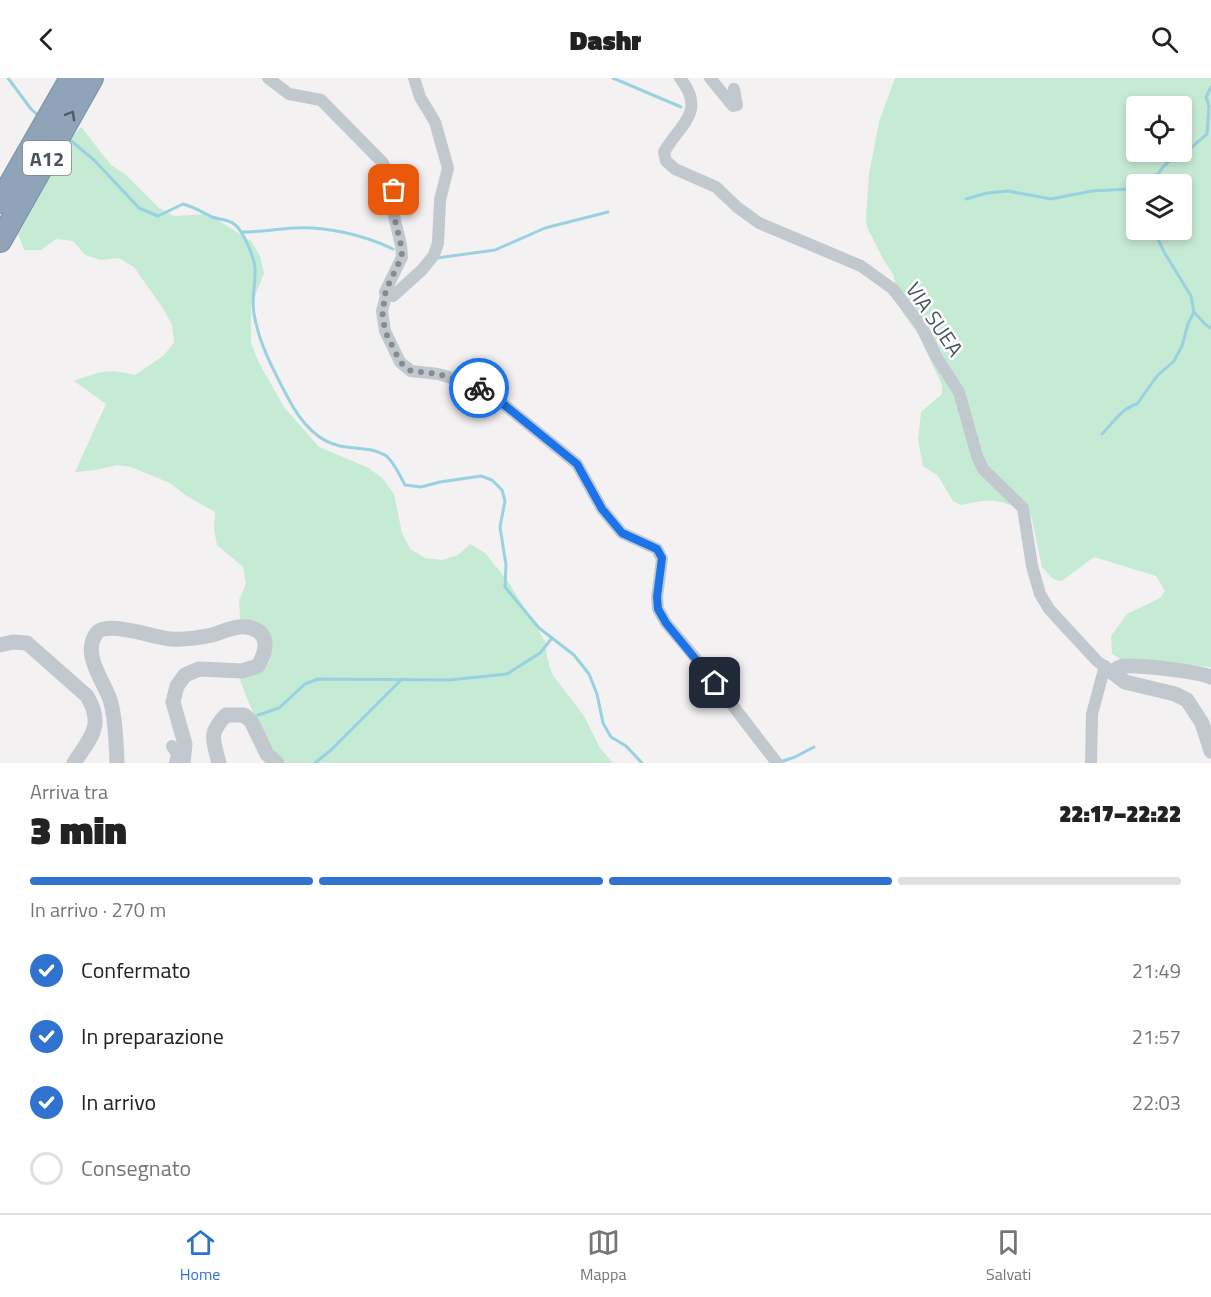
<!DOCTYPE html>
<html lang="it">
<meta charset="utf-8">
<style>
body{margin:0;font-family:"Titillium Web",sans-serif;background:#f6f6f6;color:#222;height:100vh;display:flex;flex-direction:column;font-size:22px;white-space:nowrap}
*{box-sizing:border-box;margin:0}
p{font-size:20px;color:#767676}
.icon{flex:none;width:33px;height:33px;fill:none;stroke:currentColor;stroke-width:2;stroke-linecap:round;stroke-linejoin:round}
.map{position:relative;height:685px;overflow:hidden}
.sheet{display:flex;flex-direction:column;background:#fff;flex:1}
.sheet>*{flex:none}
.controls{position:absolute;left:1126px;top:18px;display:grid;gap:12px}
.controls a{display:grid;place-items:center;width:66px;height:66px;border-radius:6px;background:#fff;box-shadow:0 3px 9px #0003;font-size:30px}
.pin{position:absolute;display:grid;place-items:center;width:51px;height:51px;color:#fff;margin:-26px;border-radius:12px;box-shadow:0 3px 9px #0006}
.courier{position:absolute;display:grid;place-items:center;width:60px;height:60px;margin:-30px;border:4px solid #1a73e8;border-radius:50%;background:#fff;color:#222;box-shadow:0 2px 8px #0007}
.headline em{font-style:normal;font-weight:800}
.headline div{display:flex;flex-direction:column-reverse}
.headline{display:flex;align-items:center;justify-content:space-between;height:102px;padding:0 30px}
h1{font-size:39px;font-weight:800;line-height:45px}
.bar{display:grid;grid-template-columns:repeat(4,1fr);gap:9px 6px;align-content:center;height:72px;padding:0 30px}
.bar i{height:8px;border-radius:4px;background:#e0e0e0}
.bar .current{background:#3072cf}
.bar p{grid-column:span 4}
ol{padding:0 30px;list-style:none}
li{display:flex;align-items:center;gap:18px;height:66px}
li p{margin-inline-start:auto}
li .icon{padding:6px;border-radius:50%;background:#3072cf;color:#fff;stroke-width:4}
li:last-child{color:#767676}
li i{width:33px;height:33px;border:3px solid #e0e0e0;border-radius:50%}
header{display:flex;justify-content:space-between;align-items:center;height:78px;padding:0 30px;background:#fff;font-size:27px;font-weight:800}
.tabs{display:flex;justify-content:space-around;align-items:center;height:84px;border-top:2px solid #e0e0e0;background:#fff;font-size:16px;color:#767676}
.tabs a{display:grid;justify-items:center;gap:3px}
.tabs .current{color:#3072cf}
.map>svg:first-child{display:block}
.green{fill:#c6ebd5;fill-rule:evenodd}
.lines{fill:none;stroke-linecap:round;stroke-linejoin:round}
.stream{stroke:#98d1e2;stroke-width:3}
.motorway-casing{stroke:#7a8ea5;stroke-width:24}
.minor{stroke:#c1c8ce;stroke-width:12}
.tertiary{stroke:#c1c8ce;stroke-width:15}
.motorway{stroke:#8fa3b9;stroke-width:22}
.oneway{stroke:#525c65}
.done{stroke:#868b90;stroke-width:6;stroke-dasharray:0 10.8}
.route{stroke:#1a73e8;stroke-width:8}
.labels{text-anchor:middle;dominant-baseline:central;stroke-width:5;stroke-linejoin:round;paint-order:stroke}
.shield{fill:#fff;stroke:#81878d;stroke-width:1.5}
.shield-label{font-size:20px;font-weight:bold;fill:#4b545c}
.street-label{font-size:21px;fill:#4b545c;stroke:#fff}
</style>
<header><svg class="icon" aria-label="back" viewBox="0 0 24 24"><path d="M15 5l-7 7 7 7"/></svg>Dashr<svg class="icon" aria-label="search" viewBox="0 0 24 24"><circle cx="10" cy="10" r="6"/><path d="M15 15l6 6"/></svg></header>
<div class="map">
<svg width="1211" height="685" viewBox="0 0 1211 685">
<rect width="100%" height="100%" fill="#f3f1f1"/>
<!-- green -->
<g class="green">
<path d="M895,0H1211V589L1120,581L1112,576L1111,558L1127,536L1160,520L1165,513L1156,498L1094,479L1062,503L1053,501L1042,489L1031,437C999,421 996,420 961,427L953,423L938,398L923,388L918,362L921,334L942,316V307L918,256L902,234L893,196L883,181L867,149L866,140L869,96L879,44ZM1137,28H1182V74H1137ZM1137,106H1182V152H1137Z"/>
<path d="M81,49L111,87L126,97L159,130L174,138L208,136L251,163L260,178L264,195L251,228V265L258,283L284,329L319,369L369,390L383,401L394,416L402,455L410,471L425,480L442,482L458,477L470,466L485,475L507,502L545,563L547,579L552,596L584,638L600,670L613,685H285C262,661 249,627 238,596L263,593L270,583L271,565L254,546L240,541L239,522L246,506L243,489L217,467L214,451L215,434L185,417L170,405L131,389L117,387L96,392L75,394L106,326L74,303C101,293 107,290 135,297L163,278L174,265L172,247L164,232L134,189L119,180L101,182L85,177L73,163L56,161L41,172H24L18,156L23,140L64,67Z"/>
</g>
<g class="lines">
<!-- stream -->
<g class="stream">
<path d="M8,0L31,31L40,39"/>
<path d="M613,0L681,29"/>
<path d="M69,61L95,83L139,130L158,138L183,126C194,129 202,134 212,139C219,142 228,141 234,146C243,152 254,179 255,190C256,205 251,220 254,236C259,266 274,293 288,320C299,341 316,363 340,368C355,371 371,369 385,377C393,382 400,398 405,407L421,409L440,404L481,398L492,402L502,412L505,423L500,449L506,487L505,509L539,550L574,577L589,596L597,616L603,645L611,659L626,668L642,685"/>
<path d="M1138,106L1157,96"/>
<path d="M1155,106C1160,85 1171,83 1188,72C1195,67 1201,61 1207,56L1209,28L1206,19L1211,9"/>
<path d="M966,121L987,115L1008,113L1051,121L1092,113L1128,111L1137,107"/>
<path d="M1154,152L1164,174L1191,218L1194,234L1205,246L1211,250"/>
<path d="M243,154C260,154 276,151 294,150C326,148 364,157 393,171"/>
<path d="M437,180L495,172L545,150L608,134"/>
<path d="M1102,356C1113,345 1122,330 1137,326L1157,298L1174,283L1182,268L1188,246L1194,234"/>
<path d="M258,637L279,630L305,606L318,601L449,602L507,596L540,575L552,560"/>
<path d="M780,684L795,679L814,669"/>
<path d="M315,685L331,672L402,601"/>
</g>
<!-- motorway casing -->
<g class="motorway-casing">
<g id="motorway">
<path d="M0,124L71,0"/>
<path d="M0,163L92,0"/>
</g>
</g>
<!-- minor -->
<g class="minor">
<path d="M268,0L289,16L321,22L383,85L394,112V138L401,167L402,179L385,214L386,218H393L422,192L434,177L438,165L440,122L448,90L435,44L420,19L414,0"/>
<path d="M680,0C707,34 680,46 664,74L666,83L675,91L716,109L737,129L759,145L861,188L893,211L920,246L937,280L959,314L977,378L983,391L1023,430L1032,488L1040,516L1049,531L1097,583L1112,594"/>
<path d="M710,0L733,28L737,27L734,11"/>
<path d="M386,218L382,233L385,253L400,284L411,293L438,296L473,306L502,325L577,386L602,431L622,455L657,471L662,481L657,519L658,531L666,545L703,589L777,685"/>
<path d="M172,668L177,676L175,685"/>
<path d="M1091,685L1092,636L1105,588"/>
</g>
<!-- tertiary -->
<g class="tertiary">
<path d="M0,567L13,564L27,565L87,618C105,648 90,660 74,685"/>
<path d="M1211,599C1199,594 1131,585 1120,589C1117,590 1115,592 1112,594L1125,604L1175,616L1187,622L1202,645L1211,673"/>
<path d="M117,685C116,665 116,645 111,625C106,605 81,578 96,556C106,541 153,560 171,561C185,562 198,560 212,557C223,554 235,547 247,549C271,553 267,573 258,588L242,593L199,591L185,597L177,608L173,624L185,666L183,685"/>
<path d="M219,685C213,661 208,656 226,637H244L251,643L267,676L277,685"/>
</g>
<!-- motorway -->
<use href="#motorway" class="motorway"/>
</g>
<!-- one-way arrows -->
<defs><path id="oneway-chevron" d="M-2-3.5L2.5 0L-2 3.5" fill="none" stroke-width="1.6" stroke-linecap="round" stroke-linejoin="round" transform="scale(1.5)"/></defs>
<use class="oneway" href="#oneway-chevron" transform="translate(71 37) rotate(-60)"/>
<g class="lines">
<!-- done -->
<path class="done" d="M394,112V138L401,167L402,178L385,214L386,218L382,232L385,253L400,284L411,293L438,296L473,306L479,310"/>
<!-- route -->
<path class="route" d="M479,310L502,325L577,386L602,431L622,455L657,471L662,480L657,519L658,531L666,545L715,605"/>
</g>
<g class="labels">
<!-- shield labels -->
<rect class="shield" x="23" y="63" width="48" height="34" rx="4.5"/>
<g class="shield-label">
<text x="47" y="80">A12</text>
</g>
<!-- street labels -->
<g class="street-label">
<text transform="translate(935 241) rotate(56)">VIA SUEA</text>
</g>
</g>
</svg>
<div class="controls">
<a><svg class="icon" aria-label="locate" viewBox="0 0 24 24"><circle cx="12" cy="12" r="6"/><path d="M12 2v4M12 18v4M2 12h4M18 12h4"/></svg></a>
<a><svg class="icon" aria-label="layers" viewBox="0 0 24 24"><path d="M12 4l9 5-9 5-9-5zM3 14l9 5 9-5"/></svg></a>
</div>
<div class="pin" style="left:394px;top:112px;background:#ea580c"><svg class="icon" aria-label="bag" viewBox="0 0 24 24"><path d="M5 8h14l-1 12H6zM9 8a3 3 0 0 1 6 0"/></svg></div>
<div class="pin" style="left:715px;top:605px;background:#1f2937"><svg class="icon" aria-label="home" viewBox="0 0 24 24"><path d="M3 11l9-7 9 7M6 9v11h12V9"/></svg></div>
<div class="courier" style="left:479px;top:310px"><svg class="icon" aria-label="bike" viewBox="0 0 24 24"><circle cx="6" cy="16" r="4"/><circle cx="18" cy="16" r="4"/><path d="M6 16l4-8h5l3 8M10 8l3 8H6M13 5h3"/></svg></div>
</div>
<section class="sheet">
<div class="headline"><div><h1>3 min</h1><p>Arriva tra</p></div><em>22:17–22:22</em></div>
<div class="bar"><i class="current"></i><i class="current"></i><i class="current"></i><i></i><p>In arrivo · 270 m</p></div>
<ol>
<li><svg class="icon" aria-label="check" viewBox="0 0 24 24"><path d="M5 12l5 5 9-10"/></svg>Confermato<p>21:49</p></li>
<li><svg class="icon" aria-label="check" viewBox="0 0 24 24"><path d="M5 12l5 5 9-10"/></svg>In preparazione<p>21:57</p></li>
<li><svg class="icon" aria-label="check" viewBox="0 0 24 24"><path d="M5 12l5 5 9-10"/></svg>In arrivo<p>22:03</p></li>
<li><i></i>Consegnato</li>
</ol>
</section>
<nav class="tabs">
<a class="current"><svg class="icon" aria-label="home" viewBox="0 0 24 24"><path d="M3 11l9-7 9 7M6 9v11h12V9"/></svg>Home</a>
<a><svg class="icon" aria-label="map" viewBox="0 0 24 24"><path d="M3 6l6-2 6 2 6-2v14l-6 2-6-2-6 2zM9 4v14M15 6v14"/></svg>Mappa</a>
<a><svg class="icon" aria-label="saved" viewBox="0 0 24 24"><path d="M7 4h10v16l-5-4-5 4z"/></svg>Salvati</a>
</nav>
